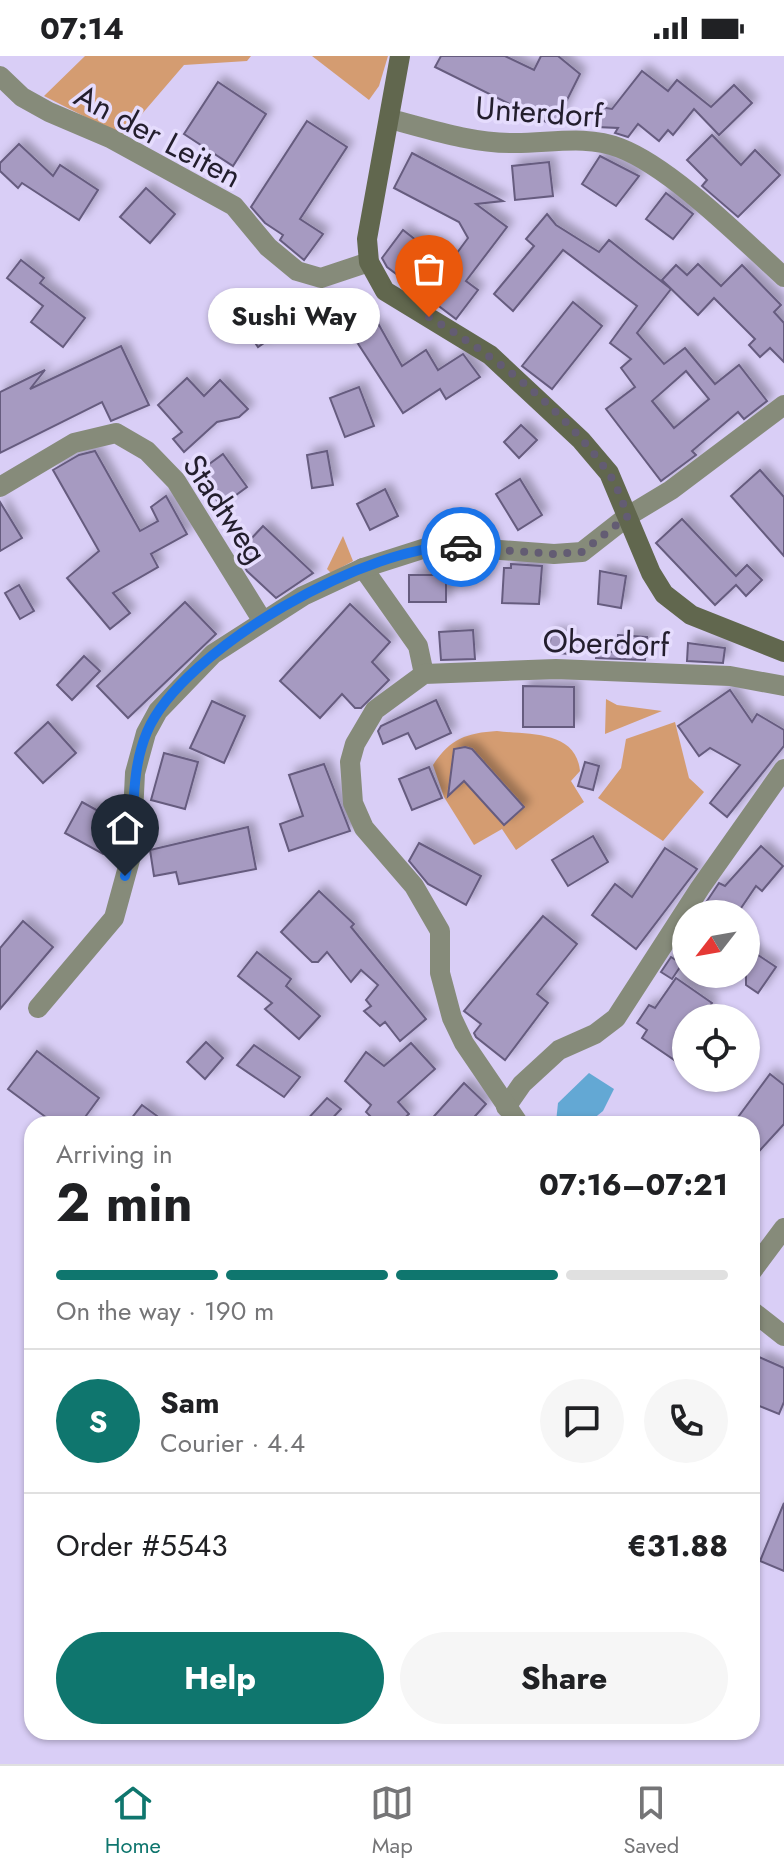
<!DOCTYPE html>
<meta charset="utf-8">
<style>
body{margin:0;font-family:Jost,sans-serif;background:#f6f6f6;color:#202124;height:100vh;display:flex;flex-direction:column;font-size:30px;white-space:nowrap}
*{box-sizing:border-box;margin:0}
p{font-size:26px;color:#757577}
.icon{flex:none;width:44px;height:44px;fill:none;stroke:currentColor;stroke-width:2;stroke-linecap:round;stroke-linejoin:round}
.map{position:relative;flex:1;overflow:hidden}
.panel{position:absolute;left:24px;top:1060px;width:736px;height:624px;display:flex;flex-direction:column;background:#fff;border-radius:24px;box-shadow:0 2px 6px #0004}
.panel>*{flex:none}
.needle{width:52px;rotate:239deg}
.tools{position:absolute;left:672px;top:844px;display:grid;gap:16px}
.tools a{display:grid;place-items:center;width:88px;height:88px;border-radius:50%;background:#fff;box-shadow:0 2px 6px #0004;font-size:40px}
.pin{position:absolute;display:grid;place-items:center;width:68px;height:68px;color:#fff;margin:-82px -34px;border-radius:50% 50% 50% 0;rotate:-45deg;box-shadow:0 0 8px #0007}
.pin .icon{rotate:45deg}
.courier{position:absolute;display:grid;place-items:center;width:80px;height:80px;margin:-40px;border:6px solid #1a73e8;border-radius:50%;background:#fff;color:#222;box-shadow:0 2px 10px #0007}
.bubble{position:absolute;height:56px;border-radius:28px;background:#fff;box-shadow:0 2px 6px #0004;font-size:26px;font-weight:700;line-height:56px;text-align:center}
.overview em{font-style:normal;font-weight:700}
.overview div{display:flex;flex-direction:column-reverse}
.overview{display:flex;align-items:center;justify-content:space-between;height:136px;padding:0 32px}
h1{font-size:52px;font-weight:700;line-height:60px}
.bar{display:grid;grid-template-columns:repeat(4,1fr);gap:12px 8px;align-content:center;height:96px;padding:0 32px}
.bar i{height:10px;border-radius:6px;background:#e0e0e0}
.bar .active{background:#0f766e}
.bar p{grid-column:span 4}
.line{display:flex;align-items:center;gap:20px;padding:0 32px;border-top:2px solid #e0e0e0}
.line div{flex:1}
.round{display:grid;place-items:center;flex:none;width:84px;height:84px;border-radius:42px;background:#f6f6f6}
.button{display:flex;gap:16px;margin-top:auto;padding:16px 32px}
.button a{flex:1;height:92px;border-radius:48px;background:#0f766e;color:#fff;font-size:32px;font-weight:700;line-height:92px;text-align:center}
.button a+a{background:#f6f6f6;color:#202124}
.status{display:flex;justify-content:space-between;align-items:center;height:56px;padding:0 40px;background:#fff;direction:ltr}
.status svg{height:22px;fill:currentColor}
.tabs{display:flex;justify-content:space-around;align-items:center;height:112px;border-top:2px solid #e0e0e0;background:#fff;font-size:22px;color:#757577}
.tabs a{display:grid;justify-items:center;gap:4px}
.tabs .active{color:#0f766e}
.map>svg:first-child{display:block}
.green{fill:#d49c71}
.water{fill:#63a8d4}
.building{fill:#a69ac1;stroke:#665c7f;stroke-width:2;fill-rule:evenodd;filter:url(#shadow)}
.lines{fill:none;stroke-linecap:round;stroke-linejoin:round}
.street{stroke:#868b7a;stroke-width:20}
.secondary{stroke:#61674e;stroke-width:20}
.done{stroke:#635c73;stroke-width:8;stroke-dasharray:0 14.4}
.route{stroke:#1a73e8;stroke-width:10}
.labels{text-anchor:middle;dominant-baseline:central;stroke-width:7;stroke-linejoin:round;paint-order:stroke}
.street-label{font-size:32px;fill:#231e2d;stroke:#e5dcfd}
</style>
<div class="status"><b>07:14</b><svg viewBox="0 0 49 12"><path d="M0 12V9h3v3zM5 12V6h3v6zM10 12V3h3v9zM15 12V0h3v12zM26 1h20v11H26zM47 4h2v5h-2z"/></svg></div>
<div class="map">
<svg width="784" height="1708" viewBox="0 0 784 1708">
<defs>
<filter id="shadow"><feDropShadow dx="6" dy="-6" stdDeviation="4" flood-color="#0004"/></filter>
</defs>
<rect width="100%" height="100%" fill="#d9cef6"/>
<!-- green -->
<g class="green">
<path d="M85,0H251L247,5L184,9L123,80L44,40Z"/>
<path d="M312,0H388L379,30L369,44Z"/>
<path d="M343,480L353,505L331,517L327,513Z"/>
<path d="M606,643L617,649L662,655L605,678Z"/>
<path d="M675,666L689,722L704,736L663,785L598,742L621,712L626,683Z"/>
<path d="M497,675C529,679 576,674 580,715L571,725L584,746L516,794L502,773L474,789L444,741L433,709C450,683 466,677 497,675Z"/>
</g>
<!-- water -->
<path class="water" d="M589,1017L614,1033L603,1055L587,1068L556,1066L558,1047Z"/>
<!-- building -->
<g class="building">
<path d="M441,0H505L534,14L541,0H558L580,18L554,70L435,11Z"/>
<path d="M642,15L668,35L677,24L711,51L734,29L752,47L719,79L694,53L673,79L668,74L659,85L638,68L628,81L615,77L618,72L597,71L600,51L612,53Z"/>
<path d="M218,26L266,58L233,110L184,78Z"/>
<path d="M307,65L347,91L300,163L323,178L304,204L280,184L283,179L265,167L251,151Z"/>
<path d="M712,79L741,109L755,94L780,119L738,161L702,130L707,124L687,104Z"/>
<path d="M19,88L53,120L60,109L98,134L79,164L22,127L18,132L0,115V107Z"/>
<path d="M412,97L503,145L476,148L507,171L466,225L478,234L456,263L387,211L382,202L403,174L448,209L468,182L459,166L394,132Z"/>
<path d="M600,100L639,120L616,150L582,128Z"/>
<path d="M549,106L553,140L515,144L512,110Z"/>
<path d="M146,132L175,158L150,187L120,161Z"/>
<path d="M666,137L693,158L673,183L646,163Z"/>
<path d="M547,158L556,169L599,196L609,184L671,233L637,277L664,308L685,292L715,328L739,309L767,345L744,363L738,356L692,395L696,399L661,425L606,353L635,331L621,312L631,303L610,287L637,250L563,194L513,255L494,238L534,190L526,183ZM686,315L709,343L674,372L652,345Z"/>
<path d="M21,204L44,222L40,227L85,262L63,291L31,266L43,250L7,222Z"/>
<path d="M698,208L721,230L742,209L781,249L774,256L784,267V306L770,292L760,301L749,289L755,283L714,242L698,259L662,224L676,209L687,219Z"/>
<path d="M318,238L342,255L331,260L337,276L330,286L299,264Z"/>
<path d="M573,246L602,270L552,333L522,310Z"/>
<path d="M274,254L286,272L258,291L246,273Z"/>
<path d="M379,269L402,310L426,294L438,314L463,298L480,321L446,343L440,333L403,357L355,283Z"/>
<path d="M121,290L149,349L111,365L102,346L0,397V336L45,314L30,333Z"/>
<path d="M187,322L204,340L220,324L248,353L239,361L217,366L184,396L173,383L182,376L158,349Z"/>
<path d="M359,331L374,370L345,381L330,342Z"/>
<path d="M521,369L537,384L519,402L504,386Z"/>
<path d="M95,395L140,475L158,465L151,451L166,440L187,478L151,498L158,511L113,537L130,557L110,573L67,522L99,495L53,414L79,399Z"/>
<path d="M327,395L333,429L312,432L307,399Z"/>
<path d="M223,398L247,431L221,450L197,417Z"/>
<path d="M760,414L784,441V500L731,440Z"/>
<path d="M520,423L542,459L518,474L496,438Z"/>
<path d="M385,433L398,460L370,474L357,448Z"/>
<path d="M0,446L22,482L0,495Z"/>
<path d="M682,463L736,520L747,509L762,524L746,540L736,529L715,549L656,487Z"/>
<path d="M263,470L313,517L276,542L247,515L237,498Z"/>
<path d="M511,508L542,510L539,548L502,547L504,512H511Z"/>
<path d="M600,515L626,520L621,552L598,548Z"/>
<rect x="409" y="519" width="37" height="27"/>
<path d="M19,529L34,555L20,563L5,537Z"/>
<path d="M185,546L216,578L128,662L97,630Z"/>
<path d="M350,548L390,586L372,606L389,624L361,652H355L342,638L320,662L280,625Z"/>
<path d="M473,574L475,603L441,604L439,576Z"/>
<path d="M551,577L569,579L568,598L549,596Z"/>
<path d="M618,579L647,581L645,604L596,602V595L617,596Z"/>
<path d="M688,587L725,592L723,607L687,605Z"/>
<path d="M84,600L100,615L72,644L57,629Z"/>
<path d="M523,630L574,631V671H523Z"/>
<path d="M730,634L752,666L757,658L784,674V690L727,761L710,747L740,709L710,692L699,700L678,670Z"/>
<path d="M436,644L451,677L416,693L408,677L383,688L378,675L381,670Z"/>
<path d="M212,645L245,660L224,707L190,692Z"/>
<path d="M48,666L76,697L43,727L15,697Z"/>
<path d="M465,691L472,693L524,751L504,769L464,725L448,740L454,693Z"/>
<path d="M164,697L198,706L185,753L151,744Z"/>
<path d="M585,706L599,710L593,734L578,730Z"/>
<path d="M324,708L350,775L289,795L280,768L303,760L289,719Z"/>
<path d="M429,711L442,742L412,754L399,723Z"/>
<path d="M82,746L120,767L103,798L65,777Z"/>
<path d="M248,771L256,813L179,828L176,816L154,820L150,794Z"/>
<path d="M593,780L608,806L568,830L552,804Z"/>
<path d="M419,787L481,820L466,849L428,828L409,805Z"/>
<path d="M761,790L783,810L762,835L756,830L737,858H713L703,851L719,827L725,830Z"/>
<path d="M665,792L697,813L636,893L592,859L615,828L632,841Z"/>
<path d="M319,835L354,868L351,871L426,963L400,985L385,966L380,970L364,955L371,950L366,944L378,929L361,914L351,926L327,896L318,906H312L281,876Z"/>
<path d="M543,860L577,888L537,938L548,947L505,1004L476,981L474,977L481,968L464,955Z"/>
<path d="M23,865L53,891L0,953V892Z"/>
<path d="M746,891L776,911L758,937L746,929Z"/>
<path d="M257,896L291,923L286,930L320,960L299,983L265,953L272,947L238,920Z"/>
<path d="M671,901L682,908L672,923L661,916Z"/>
<path d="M676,922L712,947L702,962H686V1012L642,982L647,974L637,967L649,949L655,952Z"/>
<path d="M206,986L223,1002L205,1023L187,1006Z"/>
<path d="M411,987L435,1013L398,1046L409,1058L398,1068H378L366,1056L371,1049L345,1025L366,996L384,1010Z"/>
<path d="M254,989L300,1021L284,1041L237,1009Z"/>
<path d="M37,995L99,1042L80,1068H55L8,1033Z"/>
<path d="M770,1018L784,1029V1068L752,1103V1068H733Z"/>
<path d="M464,1027L486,1048L468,1068H427Z"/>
<path d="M327,1042L341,1053L327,1068H303Z"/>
<path d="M142,1049L168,1068H127Z"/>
<path d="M759,1301L784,1312V1346L779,1358L752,1347V1318Z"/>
<path d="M784,1447V1515L760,1505Z"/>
</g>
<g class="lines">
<!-- street -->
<g class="street">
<path d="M0,20L22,41L49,56L110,82L234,150L268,191L297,215L321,222L369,206"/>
<path d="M390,63C429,73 470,87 511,87C547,88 585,78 620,92C672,112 742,183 784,221"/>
<path d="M0,431L74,387L116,377L147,395L176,425L262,564"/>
<path d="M363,512L418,590L424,618"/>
<path d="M38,952L114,862L131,800L135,717L146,677L158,655L213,598L303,540L363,512L435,489L554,498L582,496L628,460L671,434L784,349"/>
<path d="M506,1051L522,1028L559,994L595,978L616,962L700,832L784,713"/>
<path d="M519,1068L464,987L452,962L440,917V875L414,830L364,772L353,747L350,706L355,688L375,654L424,618L556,613L730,620L784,630"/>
<path d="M752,1215L784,1172"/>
<path d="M752,1255L784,1280"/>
</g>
<!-- secondary -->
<path class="secondary" d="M400,0L367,183L369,206L385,235L490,299L581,384L609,417L651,517L664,538L691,559L784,596"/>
</g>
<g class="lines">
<!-- done -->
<path class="done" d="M429,261C495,300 562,352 607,415C617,428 622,446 628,460L582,496L554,498L461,491"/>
<!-- route -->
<path class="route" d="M125,820C138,773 127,723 147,676C181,594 374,484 461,491"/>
</g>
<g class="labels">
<!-- street labels -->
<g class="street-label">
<text transform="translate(539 56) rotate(4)">Unterdorf</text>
<text transform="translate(158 80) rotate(28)">An der Leiten</text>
<text transform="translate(225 453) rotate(56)">Stadtweg</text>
<text transform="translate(606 587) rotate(2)">Oberdorf</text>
</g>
</g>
</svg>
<div class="tools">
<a><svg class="needle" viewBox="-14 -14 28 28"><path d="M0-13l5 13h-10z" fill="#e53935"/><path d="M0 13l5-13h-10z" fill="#757577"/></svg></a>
<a><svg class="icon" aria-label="locate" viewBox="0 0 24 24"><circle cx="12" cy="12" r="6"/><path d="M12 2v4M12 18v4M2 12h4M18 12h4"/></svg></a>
</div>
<div class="pin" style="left:429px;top:261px;background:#ea580c"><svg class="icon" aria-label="bag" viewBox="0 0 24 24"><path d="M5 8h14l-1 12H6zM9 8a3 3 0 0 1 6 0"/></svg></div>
<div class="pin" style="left:125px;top:820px;background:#1f2937"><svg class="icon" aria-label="home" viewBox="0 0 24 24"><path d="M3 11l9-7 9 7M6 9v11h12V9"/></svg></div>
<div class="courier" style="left:461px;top:491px"><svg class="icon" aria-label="car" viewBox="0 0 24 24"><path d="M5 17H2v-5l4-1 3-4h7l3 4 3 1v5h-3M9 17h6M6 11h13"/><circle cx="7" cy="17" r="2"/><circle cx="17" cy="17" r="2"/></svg></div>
<div class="bubble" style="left:208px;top:232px;width:172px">Sushi Way</div>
<section class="panel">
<div class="overview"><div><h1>2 min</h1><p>Arriving in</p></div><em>07:16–07:21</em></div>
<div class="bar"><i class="active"></i><i class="active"></i><i class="active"></i><i></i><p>On the way · 190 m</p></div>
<div class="line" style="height:144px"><b class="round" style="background:#0f766e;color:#fff">S</b><div><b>Sam</b><p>Courier · 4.4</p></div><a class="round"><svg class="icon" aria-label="chat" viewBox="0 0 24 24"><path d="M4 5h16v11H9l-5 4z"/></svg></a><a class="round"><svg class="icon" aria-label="phone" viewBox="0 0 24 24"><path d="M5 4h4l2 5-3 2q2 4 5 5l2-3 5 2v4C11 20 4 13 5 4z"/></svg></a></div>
<div class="line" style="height:104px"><div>Order #5543</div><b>€31.88</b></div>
<div class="button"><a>Help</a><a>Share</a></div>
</section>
</div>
<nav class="tabs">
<a class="active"><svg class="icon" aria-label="home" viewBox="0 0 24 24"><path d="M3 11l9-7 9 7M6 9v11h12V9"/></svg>Home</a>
<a><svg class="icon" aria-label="map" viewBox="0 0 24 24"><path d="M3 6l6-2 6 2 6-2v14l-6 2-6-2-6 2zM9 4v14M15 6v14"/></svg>Map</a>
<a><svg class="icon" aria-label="saved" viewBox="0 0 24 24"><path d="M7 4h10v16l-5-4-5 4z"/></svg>Saved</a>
</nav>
